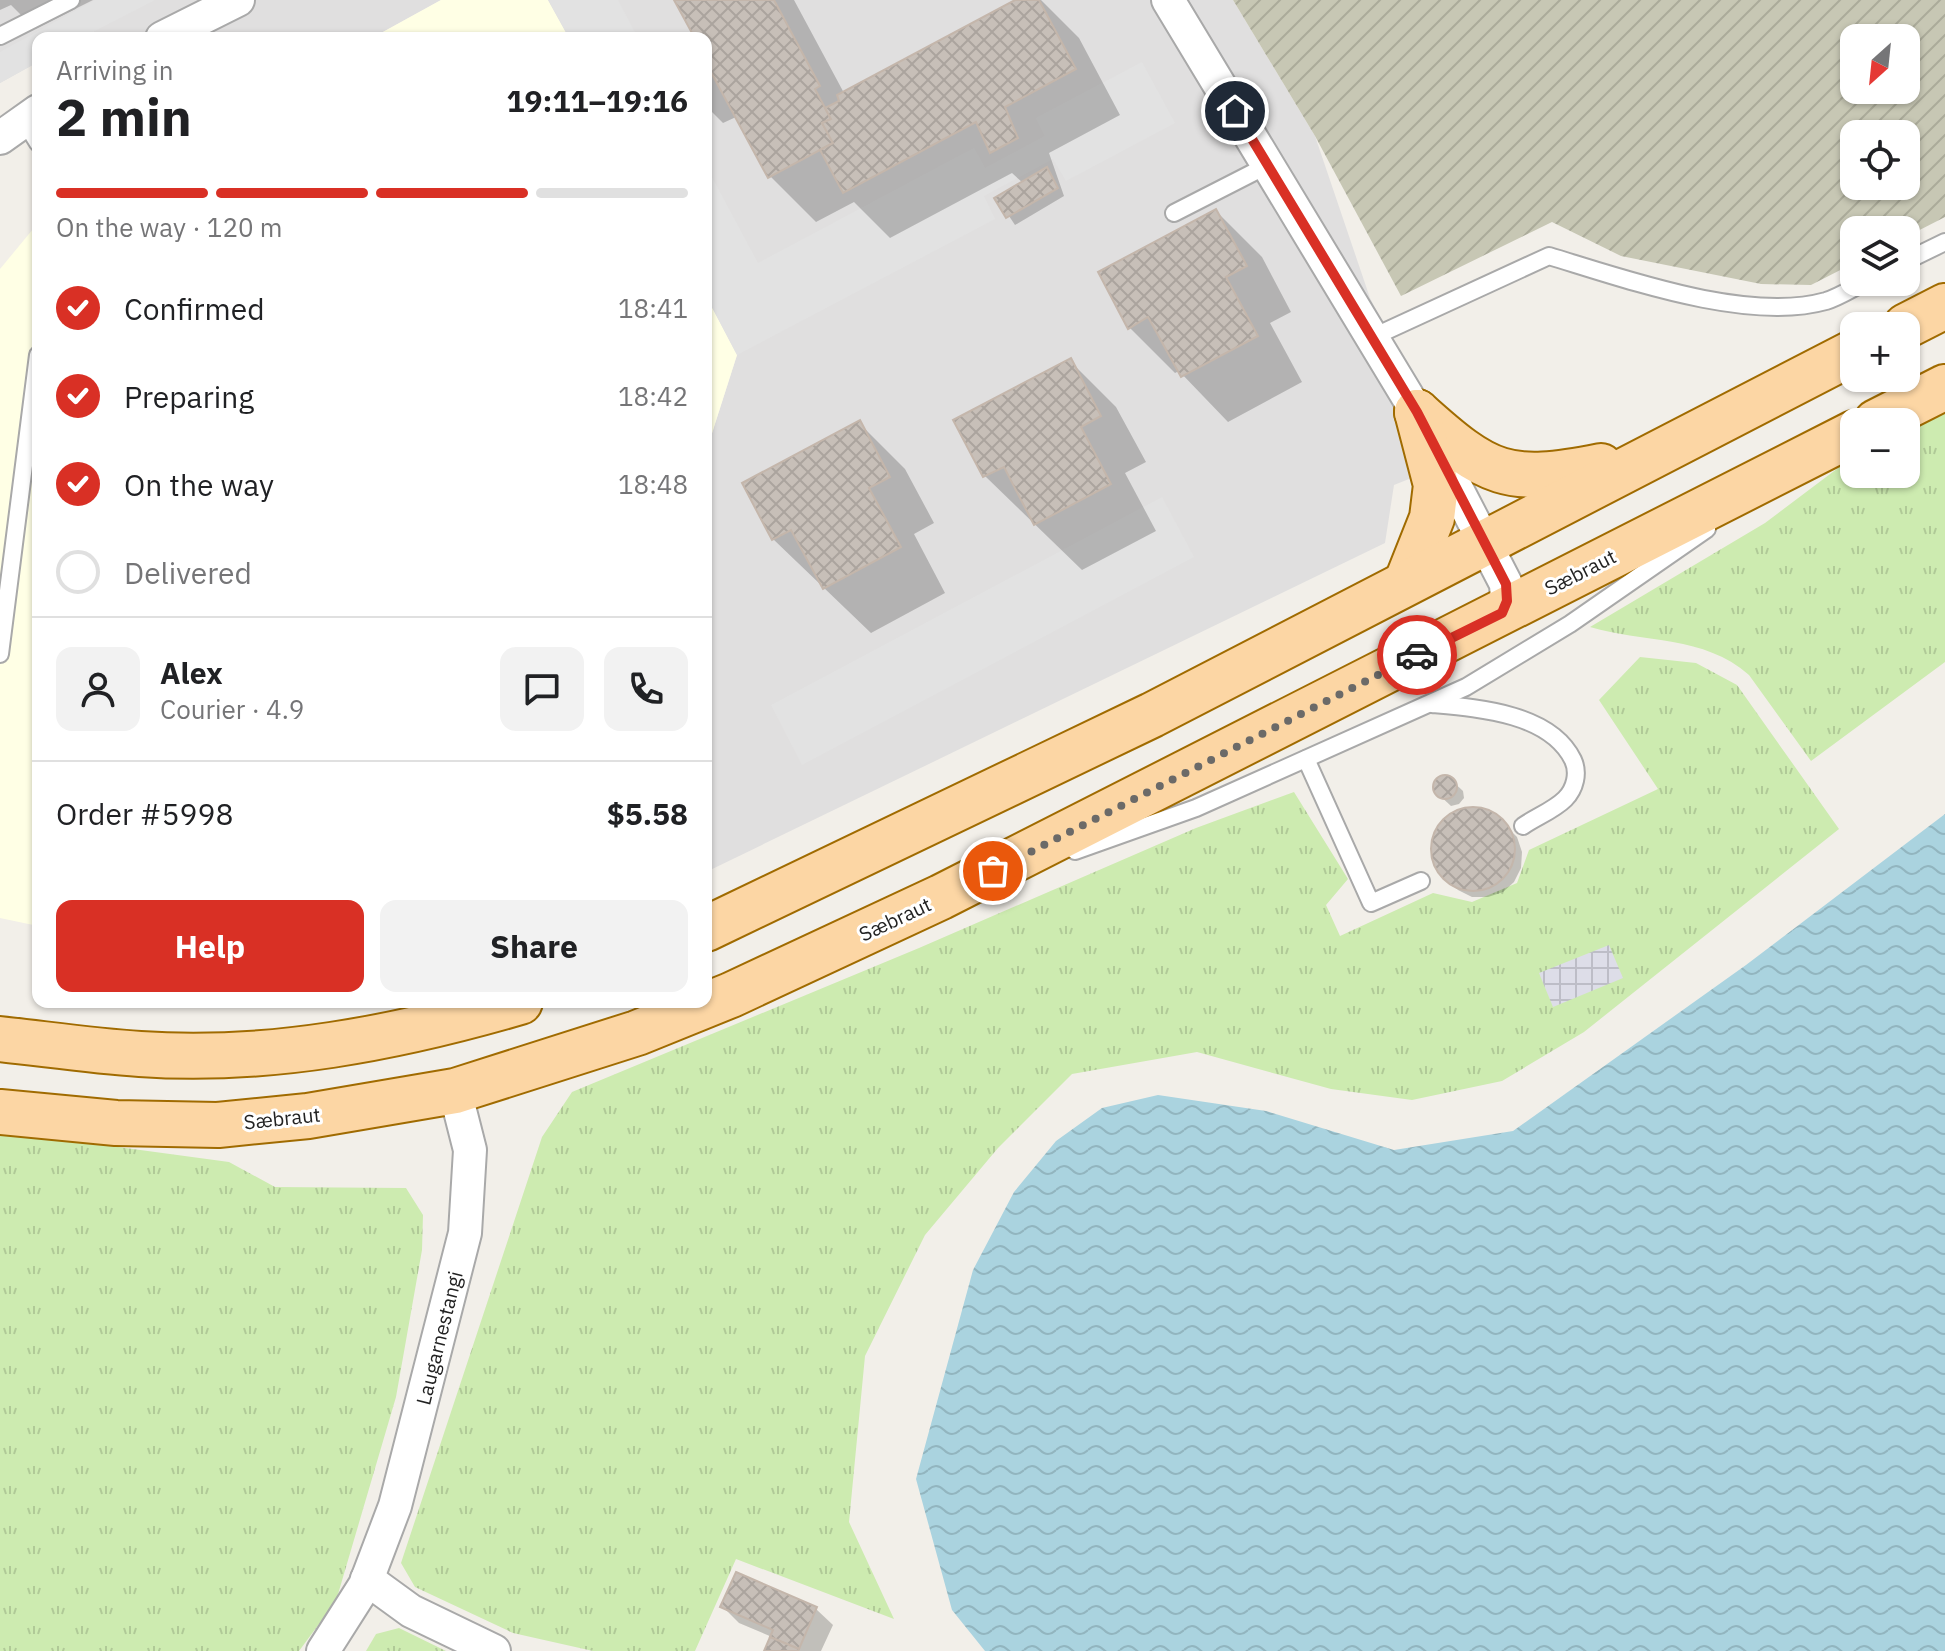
<!DOCTYPE html>
<meta charset="utf-8">
<style>
body{margin:0;font-family:"IBM Plex Sans",sans-serif;background:#f2f2f2;color:#202124;height:100vh;display:flex;flex-direction:column;font-size:30px;white-space:nowrap}
*{box-sizing:border-box;margin:0}
p{font-size:26px;color:#757577}
.icon{flex:none;width:44px;height:44px;fill:none;stroke:currentColor;stroke-width:2;stroke-linecap:round;stroke-linejoin:round}
.map{position:relative;flex:1;overflow:hidden}
.side{position:absolute;left:32px;top:32px;width:680px;height:976px;display:flex;flex-direction:column;background:#fff;border-radius:16px;box-shadow:0 2px 6px #0004}
.side>*{flex:none}
.needle{width:52px;rotate:207deg}
.controls{position:absolute;left:1840px;top:24px;display:grid;gap:16px}
.controls a{display:grid;place-items:center;width:80px;height:80px;border-radius:16px;background:#fff;box-shadow:0 2px 6px #0004;font-size:40px}
.pin{position:absolute;display:grid;place-items:center;width:68px;height:68px;color:#fff;margin:-34px;border:4px solid #fff;border-radius:50%;box-shadow:0 2px 8px #0007}
.courier{position:absolute;display:grid;place-items:center;width:80px;height:80px;margin:-40px;border:6px solid #d93025;border-radius:50%;background:#fff;color:#222;box-shadow:0 2px 10px #0007}
.summary em{font-style:normal;font-weight:800}
.summary div{display:flex;flex-direction:column-reverse}
.summary{display:flex;align-items:center;justify-content:space-between;height:136px;padding:0 24px}
h1{font-size:52px;font-weight:800;line-height:60px}
.bar{display:grid;grid-template-columns:repeat(4,1fr);gap:12px 8px;align-content:center;height:96px;padding:0 24px}
.bar i{height:10px;border-radius:6px;background:#e0e0e0}
.bar .selected{background:#d93025}
.bar p{grid-column:span 4}
.line{display:flex;align-items:center;gap:20px;padding:0 24px;border-top:2px solid #e0e0e0}
.line div{flex:1}
.round{display:grid;place-items:center;flex:none;width:84px;height:84px;border-radius:16px;background:#f2f2f2}
ol{padding:0 24px;list-style:none}
li{display:flex;align-items:center;gap:24px;height:88px}
li p{margin-inline-start:auto}
li .icon{padding:8px;border-radius:50%;background:#d93025;color:#fff;stroke-width:4}
li:last-child{color:#757577}
li i{width:44px;height:44px;border:4px solid #e0e0e0;border-radius:50%}
.primary-button{display:flex;gap:16px;margin-top:auto;padding:16px 24px}
.primary-button a{flex:1;height:92px;border-radius:16px;background:#d93025;color:#fff;font-size:32px;font-weight:800;line-height:92px;text-align:center}
.primary-button a+a{background:#f2f2f2;color:#202124}
.map>svg:first-child{display:block}
.residential{fill:#e0dfdf}
.education{fill:#ffffe5}
.construction{fill:url(#construction-furrows);fill-rule:evenodd}
.grass{fill:url(#grass-tufts)}
.parking{fill:#e2e2e2}
.plaza{fill:url(#plaza-grid)}
.water{fill:url(#water-waves)}
.shadow{fill:#0003}
.building{fill:url(#building-cross-hatch);stroke:#c4b6ab;stroke-width:2}
.lines{fill:none;stroke-linecap:round;stroke-linejoin:round}
.lane-casing{stroke:#a9a9a9;stroke-width:20}
.street-casing{stroke:#a9a9a9;stroke-width:36}
.primary-casing{stroke:#a06b00;stroke-width:48}
.lane{stroke:#fff;stroke-width:16}
.street{stroke:#fff;stroke-width:32}
.primary{stroke:#fcd6a4;stroke-width:44}
.done{stroke:#6b6a68;stroke-width:8;stroke-dasharray:0 14.4}
.route{stroke:#d93025;stroke-width:10}
.labels{text-anchor:middle;dominant-baseline:central;stroke-width:6;stroke-linejoin:round;paint-order:stroke}
.street-label{font-size:20px;fill:#222;stroke:#fff}
</style>
<div class="map">
<svg width="1945" height="1651" viewBox="0 0 1945 1651">
<defs>
<pattern id="construction-furrows" width="10" height="10" patternUnits="userSpaceOnUse" patternTransform="scale(2)"><rect width="10" height="10" fill="#c7c7b4"/><path d="M-1 1l2-2M0 10L10 0M9 11l2-2" fill="none" stroke="#abab9a"/></pattern>
<pattern id="grass-tufts" width="24" height="20" patternUnits="userSpaceOnUse" patternTransform="scale(2)"><rect width="24" height="20" fill="#cdebb0"/><path d="M3 7l-1-3M5 7V3M7 7l1-3M15 17l-1-3M17 17v-4M19 17l1-3" fill="none" stroke="#b0c997"/></pattern>
<pattern id="plaza-grid" width="8" height="8" patternUnits="userSpaceOnUse" patternTransform="scale(2)"><rect width="8" height="8" fill="#dddde8"/><path d="M0 4h8M4 0v8" fill="none" stroke="#bdbdc7"/></pattern>
<pattern id="water-waves" width="16" height="10" patternUnits="userSpaceOnUse" patternTransform="scale(2)"><rect width="16" height="10" fill="#aad3df"/><path d="M0 5q4-4 8 0t8 0" fill="none" stroke="#92b5bf"/></pattern>
<pattern id="building-cross-hatch" width="8" height="8" patternUnits="userSpaceOnUse" patternTransform="scale(2)"><rect width="8" height="8" fill="#c7bfb8"/><path d="M0 0l8 8M0 8l8-8" fill="none" stroke="#aba49e"/></pattern>
</defs>
<rect width="100%" height="100%" fill="#f2efe9"/>
<!-- residential -->
<g class="residential">
<path d="M0,0H441L372,38H98L93,31L81,38H38V62L0,83Z"/>
<path d="M548,0H1233L1315,136L1370,298L1431,416L1459,459L1394,485L1385,543L706,872V452L737,355L706,296V38H569Z"/>
</g>
<!-- education -->
<g class="education">
<path d="M441,0H548L569,38H372Z"/>
<path d="M38,223V926L0,918V269Z"/>
<path d="M706,296L737,355L706,452Z"/>
</g>
<!-- construction -->
<path class="construction" d="M1233,0H1945V217L1906,237V230H1854V263L1811,285L1761,284L1621,256L1552,222L1401,296L1315,136ZM1854,38H1906V90H1854ZM1854,134H1906V186H1854Z"/>
<!-- grass -->
<g class="grass">
<path d="M1945,411V662L1811,761L1749,675C1704,635 1644,643 1590,627L1765,523L1854,456V474H1906V430Z"/>
<path d="M1640,657L1696,663L1737,685L1839,829L1584,1032L1502,1081L1412,1100L1331,1089L1197,1052L1072,1074L998,1148L925,1235L865,1356L849,1522L894,1619L736,1559L695,1651H593L513,1633L415,1587L401,1563L542,1137L572,1092L919,948L1196,828L1294,792L1348,879L1326,905L1340,936L1433,893L1472,902L1517,883L1529,850L1658,789L1599,700Z"/>
<path d="M0,1131L229,1162L275,1187L406,1188L423,1215L422,1250L396,1397L336,1601L299,1651H0Z"/>
<path d="M399,1628L446,1651H366L376,1634Z"/>
</g>
<!-- parking -->
<g class="parking">
<path d="M95,0H155L81,38H38V62L0,83V52Z"/>
<path d="M548,0H618L638,38H569Z"/>
<path d="M1142,62L1175,123L1066,181L1053,159L984,196L995,219L737,355L706,296V166L758,263L974,148L985,168L1045,136L1036,118Z"/>
<path d="M1162,497L1194,557L802,765L771,705Z"/>
</g>
<!-- plaza -->
<path class="plaza" d="M1609,945L1623,978L1553,1007L1539,973Z"/>
<!-- water -->
<path class="water" d="M1945,814V1651H985L952,1610L916,1479L973,1270L1014,1192L1056,1141L1102,1108L1158,1095L1266,1111L1394,1150L1513,1131L1746,965Z"/>
<!-- shadow -->
<g class="shadow">
<path d="M0,0H93L35,29L11,5L0,10Z"/>
<path d="M676,0H794L844,93L1020,0H1041L1079,38L1120,115L1049,153L1064,196L1015,225L997,198L1023,183L1012,173L890,238L854,202L816,222L770,176L736,117L723,123L706,106V38H687L694,34Z"/>
<path d="M1216,211L1262,257L1291,312L1270,323L1302,382L1228,422L1179,371L1175,373L1129,327Z"/>
<path d="M1070,361L1116,407L1146,462L1125,473L1156,531L1082,570L985,476Z"/>
<path d="M859,423L905,469L934,523L914,534L945,593L871,633L773,539Z"/>
<path d="M1448,777L1463,791L1464,798L1459,804L1451,806L1436,792L1435,785L1440,778Z"/>
<path d="M1467,809L1497,817L1517,837L1522,852L1521,868L1514,882L1503,892L1488,897H1472L1458,890L1439,869L1433,855L1434,839L1440,825L1452,814Z"/>
<path d="M737,1574L816,1609L833,1625L821,1651H766L772,1637L739,1623L723,1607Z"/>
</g>
<!-- building -->
<g class="building">
<path d="M674,0H774L820,86L815,89L831,119L822,123L833,143L768,178L706,63V38H682L692,33Z"/>
<path d="M1015,0H1039L1076,69L1005,107L1018,138L990,153L976,122L843,193L820,150L833,143L822,123L831,119L825,108L839,101L837,95Z"/>
<path d="M1047,167L1058,188L1006,218L994,198Z"/>
<path d="M1216,209L1247,266L1226,277L1258,336L1181,377L1148,317L1128,329L1098,272Z"/>
<path d="M1071,358L1101,416L1081,427L1111,484L1034,525L1004,467L983,477L953,420Z"/>
<path d="M860,420L890,477L869,488L901,547L823,589L791,530L772,540L742,483Z"/>
<circle cx="1445" cy="787" r="12"/>
<circle cx="1473" cy="849" r="42"/>
<path d="M736,1572L817,1607L799,1649L770,1637L773,1630L720,1607Z"/>
<path d="M770,1637L799,1649L798,1651H764Z"/>
</g>
<g class="lines">
<!-- lane casing -->
<g class="lane-casing">
<g id="lane">
<path d="M0,36L71,0"/>
<path d="M24,120L38,143"/>
<path d="M1174,213L1268,165"/>
<path d="M1906,261L1945,242"/>
<path d="M1373,337L1549,256C1625,279 1748,323 1826,301C1839,297 1853,288 1865,282"/>
<path d="M0,654L38,355"/>
<path d="M1432,704C1478,708 1550,713 1573,760C1579,773 1575,789 1565,799C1554,810 1536,817 1523,826"/>
<path d="M1306,759L1371,903L1421,881"/>
<path d="M1075,851L1196,808L1466,687L1570,624L1707,529"/>
</g>
</g>
<!-- street casing -->
<g class="street-casing">
<g id="street">
<path d="M1168,0L1417,412L1506,584L1507,601L1502,613"/>
<path d="M162,38L238,0"/>
<path d="M0,138L38,111"/>
<path d="M367,1579L411,1611L494,1651"/>
<path d="M323,1651L365,1585L395,1506L465,1233L470,1150L455,1091"/>
</g>
</g>
<!-- primary casing -->
<g class="primary-casing">
<g id="primary">
<path d="M1906,326L1945,306"/>
<path d="M1417,412C1488,476 1507,485 1601,466"/>
<path d="M1876,422L1945,387"/>
<path d="M1407,581L1432,518L1436,485L1417,412"/>
<path d="M706,929L1152,715L1854,352"/>
<path d="M0,1039C46,1044 93,1051 140,1054C268,1063 397,1038 520,1002"/>
<path d="M0,1112L116,1123L218,1125L308,1116L455,1091L637,1033L731,995L941,897L1854,433"/>
</g>
</g>
<!-- lane -->
<use href="#lane" class="lane"/>
<!-- street -->
<use href="#street" class="street"/>
<!-- primary -->
<use href="#primary" class="primary"/>
</g>
<g class="lines">
<!-- done -->
<path class="done" d="M993,871L1417,655"/>
<!-- route -->
<path class="route" d="M1235,111L1417,412L1506,584L1507,601L1502,613L1417,655"/>
</g>
<g class="labels">
<!-- street labels -->
<g class="street-label">
<text transform="translate(1580 572) rotate(-27)">Sæbraut</text>
<text transform="translate(895 919) rotate(-25)">Sæbraut</text>
<text transform="translate(282 1118) rotate(-6)">Sæbraut</text>
<text transform="translate(439 1338) rotate(-76)">Laugarnestangi</text>
</g>
</g>
</svg>
<div class="controls">
<a><svg class="needle" viewBox="-14 -14 28 28"><path d="M0-13l5 13h-10z" fill="#e53935"/><path d="M0 13l5-13h-10z" fill="#757577"/></svg></a>
<a><svg class="icon" aria-label="locate" viewBox="0 0 24 24"><circle cx="12" cy="12" r="6"/><path d="M12 2v4M12 18v4M2 12h4M18 12h4"/></svg></a>
<a><svg class="icon" aria-label="layers" viewBox="0 0 24 24"><path d="M12 4l9 5-9 5-9-5zM3 14l9 5 9-5"/></svg></a>
<a>+</a>
<a>−</a>
</div>
<div class="pin" style="left:993px;top:871px;background:#ea580c"><svg class="icon" aria-label="bag" viewBox="0 0 24 24"><path d="M5 8h14l-1 12H6zM9 8a3 3 0 0 1 6 0"/></svg></div>
<div class="pin" style="left:1235px;top:111px;background:#1f2937"><svg class="icon" aria-label="home" viewBox="0 0 24 24"><path d="M3 11l9-7 9 7M6 9v11h12V9"/></svg></div>
<div class="courier" style="left:1417px;top:655px"><svg class="icon" aria-label="car" viewBox="0 0 24 24"><path d="M5 17H2v-5l4-1 3-4h7l3 4 3 1v5h-3M9 17h6M6 11h13"/><circle cx="7" cy="17" r="2"/><circle cx="17" cy="17" r="2"/></svg></div>
<section class="side">
<div class="summary"><div><h1>2 min</h1><p>Arriving in</p></div><em>19:11–19:16</em></div>
<div class="bar"><i class="selected"></i><i class="selected"></i><i class="selected"></i><i></i><p>On the way · 120 m</p></div>
<ol>
<li><svg class="icon" aria-label="check" viewBox="0 0 24 24"><path d="M5 12l5 5 9-10"/></svg>Confirmed<p>18:41</p></li>
<li><svg class="icon" aria-label="check" viewBox="0 0 24 24"><path d="M5 12l5 5 9-10"/></svg>Preparing<p>18:42</p></li>
<li><svg class="icon" aria-label="check" viewBox="0 0 24 24"><path d="M5 12l5 5 9-10"/></svg>On the way<p>18:48</p></li>
<li><i></i>Delivered</li>
</ol>
<div class="line" style="height:144px"><a class="round"><svg class="icon" aria-label="person" viewBox="0 0 24 24"><circle cx="12" cy="8" r="4"/><path d="M4 21q1-7 8-7t8 7"/></svg></a><div><b>Alex</b><p>Courier · 4.9</p></div><a class="round"><svg class="icon" aria-label="chat" viewBox="0 0 24 24"><path d="M4 5h16v11H9l-5 4z"/></svg></a><a class="round"><svg class="icon" aria-label="phone" viewBox="0 0 24 24"><path d="M5 4h4l2 5-3 2q2 4 5 5l2-3 5 2v4C11 20 4 13 5 4z"/></svg></a></div>
<div class="line" style="height:104px"><div>Order #5998</div><b>$5.58</b></div>
<div class="primary-button"><a>Help</a><a>Share</a></div>
</section>
</div>
